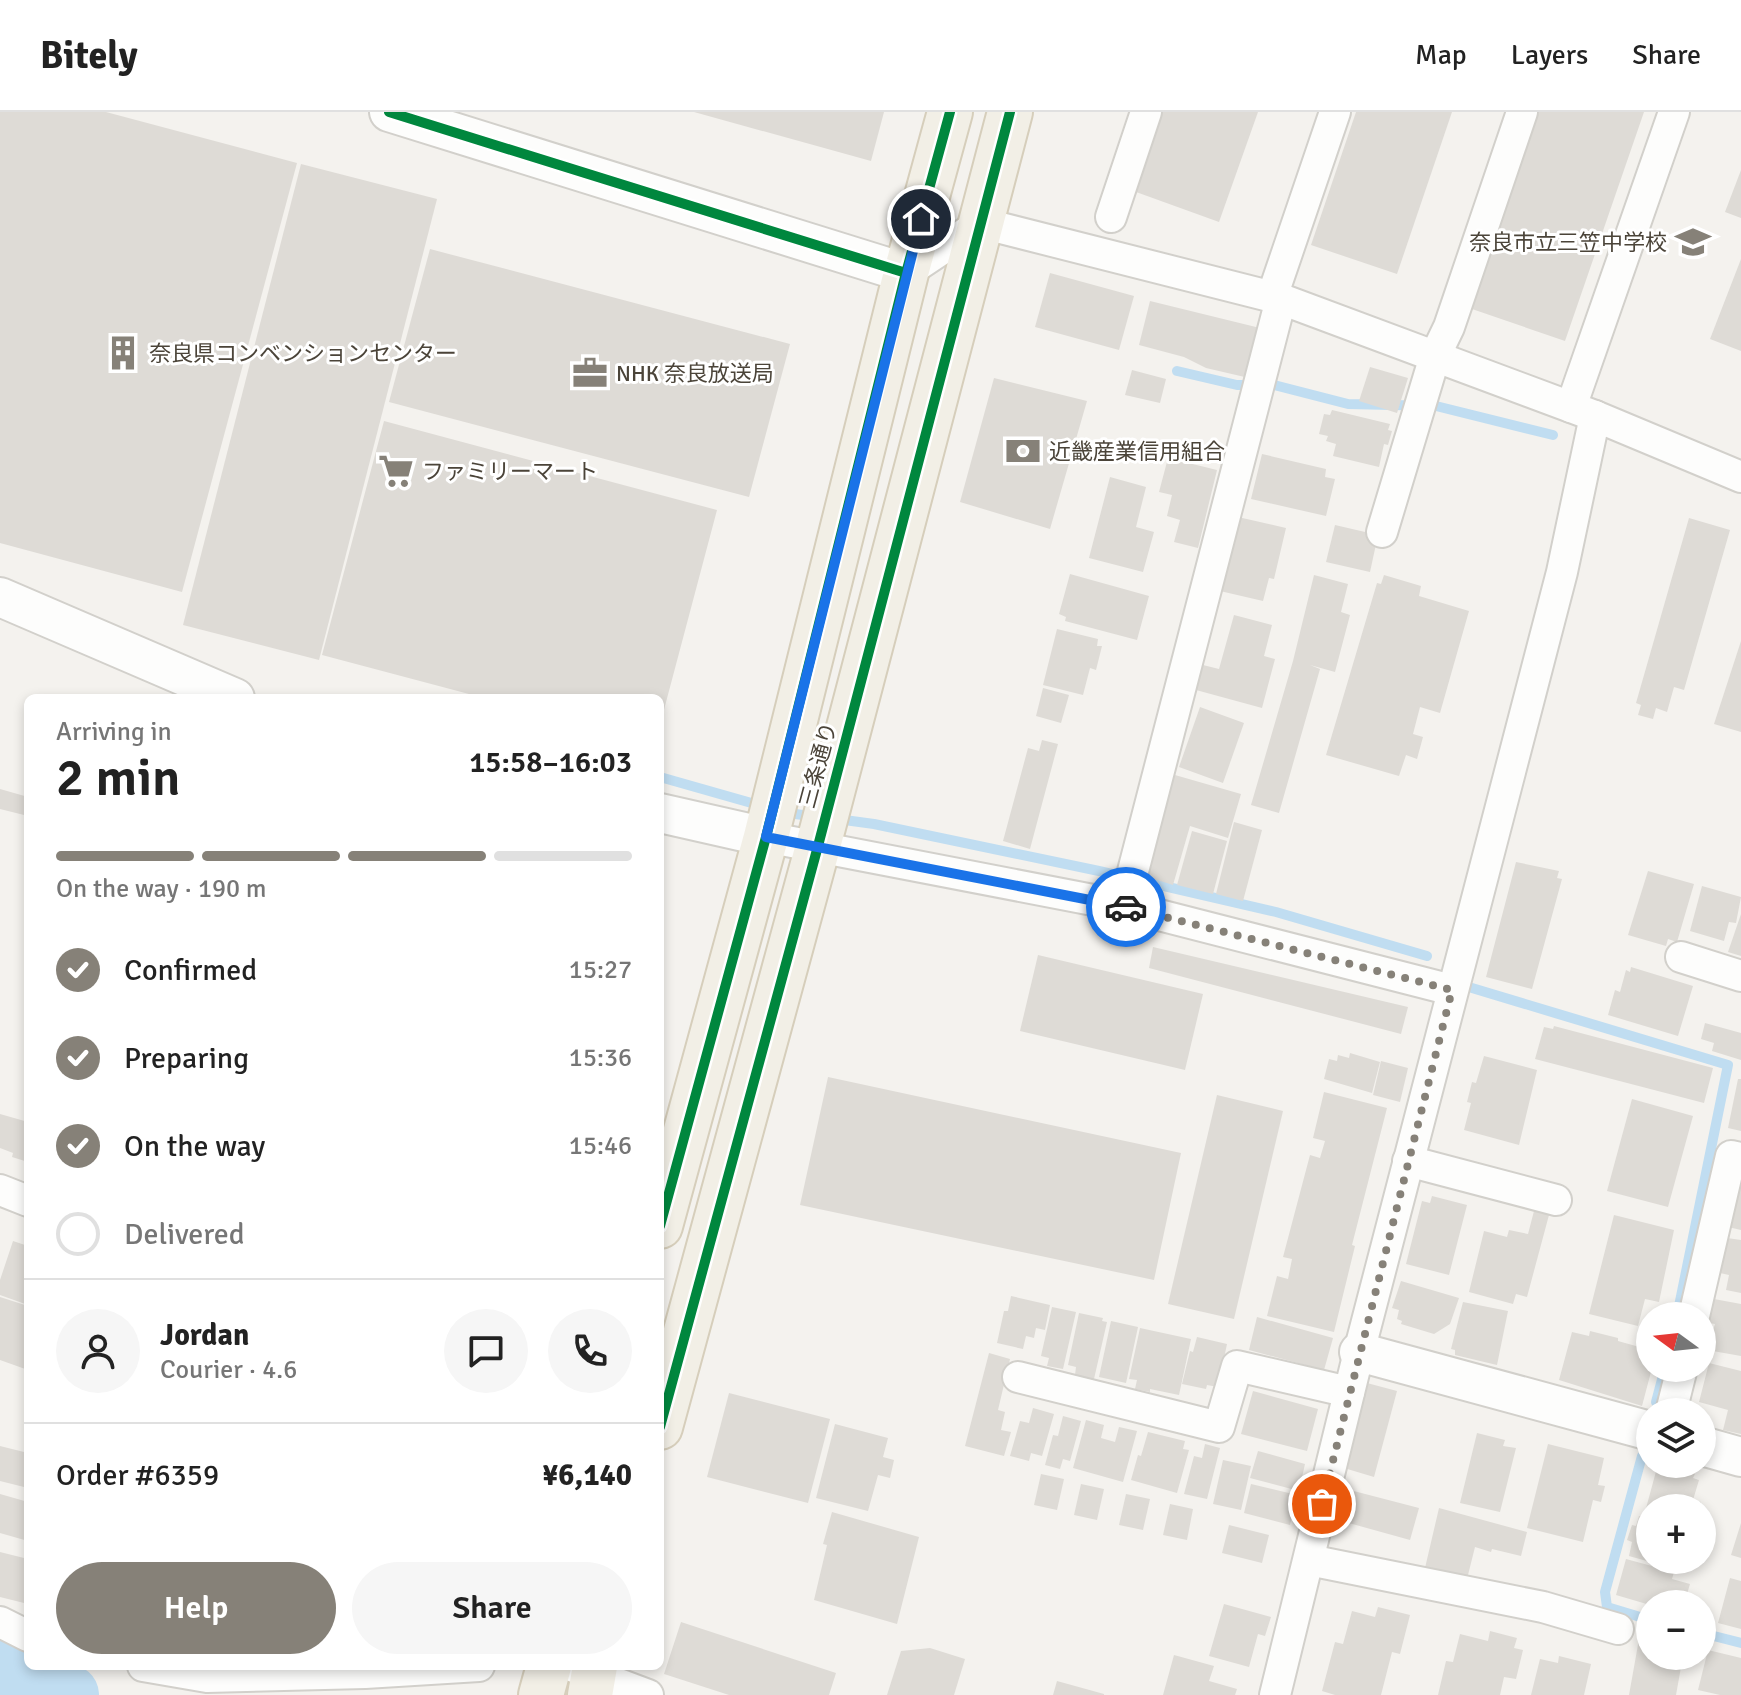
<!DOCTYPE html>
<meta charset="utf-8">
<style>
body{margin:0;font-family:Signika,"Noto Sans JP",sans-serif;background:#f6f6f6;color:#222;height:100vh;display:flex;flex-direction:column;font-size:30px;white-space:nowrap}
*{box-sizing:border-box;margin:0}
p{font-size:26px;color:#767676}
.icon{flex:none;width:44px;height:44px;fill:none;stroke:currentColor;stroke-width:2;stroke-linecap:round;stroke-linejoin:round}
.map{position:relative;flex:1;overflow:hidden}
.details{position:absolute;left:24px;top:582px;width:640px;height:976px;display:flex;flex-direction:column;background:#fff;border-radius:12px;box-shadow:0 4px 12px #0003}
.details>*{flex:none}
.needle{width:52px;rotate:285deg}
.fabs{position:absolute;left:1636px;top:1190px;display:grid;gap:16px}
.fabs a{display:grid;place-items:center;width:80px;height:80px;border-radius:50%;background:#fff;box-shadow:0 4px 12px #0003;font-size:40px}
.pin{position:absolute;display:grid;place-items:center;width:68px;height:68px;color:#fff;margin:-34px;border:4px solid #fff;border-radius:50%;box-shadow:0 2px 8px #0007}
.courier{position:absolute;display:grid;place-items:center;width:80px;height:80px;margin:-40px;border:6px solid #1a73e8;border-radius:50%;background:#fff;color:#222;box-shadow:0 2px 10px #0007}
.head em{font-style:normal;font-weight:600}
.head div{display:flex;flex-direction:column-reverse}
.head{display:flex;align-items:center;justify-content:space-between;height:136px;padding:0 32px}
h1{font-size:52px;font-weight:600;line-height:60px}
.bar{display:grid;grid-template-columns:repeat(4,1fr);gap:12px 8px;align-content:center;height:96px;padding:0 32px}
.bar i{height:10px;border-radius:6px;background:#e0e0e0}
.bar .selected{background:#868178}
.bar p{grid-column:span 4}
.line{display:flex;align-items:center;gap:20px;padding:0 32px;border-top:2px solid #e0e0e0}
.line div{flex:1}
.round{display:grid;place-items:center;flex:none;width:84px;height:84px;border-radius:42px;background:#f6f6f6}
ol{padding:0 32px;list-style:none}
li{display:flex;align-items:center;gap:24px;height:88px}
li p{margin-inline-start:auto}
li .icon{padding:8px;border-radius:50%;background:#868178;color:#fff;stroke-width:4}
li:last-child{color:#767676}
li i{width:44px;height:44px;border:4px solid #e0e0e0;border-radius:50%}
.primary-button{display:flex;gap:16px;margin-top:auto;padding:16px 32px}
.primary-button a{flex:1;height:92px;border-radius:48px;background:#868178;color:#fff;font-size:32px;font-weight:600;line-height:92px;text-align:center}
.primary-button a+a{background:#f6f6f6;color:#222}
header{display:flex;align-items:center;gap:48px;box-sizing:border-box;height:112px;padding:0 40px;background:#fff;border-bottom:2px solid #e0e0e0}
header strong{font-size:38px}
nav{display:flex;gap:44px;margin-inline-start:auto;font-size:28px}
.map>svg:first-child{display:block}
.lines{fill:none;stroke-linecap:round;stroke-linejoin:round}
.stream{stroke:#c0ddf1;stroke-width:10}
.river{stroke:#c0ddf1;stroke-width:62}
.building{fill:#dedbd6}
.minor-casing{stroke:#d2d0cb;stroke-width:34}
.tertiary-casing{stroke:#d2d0cb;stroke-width:42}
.primary-casing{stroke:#d6cebb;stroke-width:48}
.minor{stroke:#fdfdfc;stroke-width:30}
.tertiary{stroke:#fdfdfc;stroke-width:38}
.primary{stroke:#f2efe6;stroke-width:44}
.cycleway-casing{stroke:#fff;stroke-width:15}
.cycleway{stroke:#00873e;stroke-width:10}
.done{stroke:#868178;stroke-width:8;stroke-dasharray:0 14.4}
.route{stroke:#1a73e8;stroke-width:10}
.labels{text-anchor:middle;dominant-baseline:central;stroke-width:6;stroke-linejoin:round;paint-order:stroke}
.poi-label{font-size:22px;fill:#4b4439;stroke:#fff;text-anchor:start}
.street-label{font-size:22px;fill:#4b4439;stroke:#fff}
</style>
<header>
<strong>Bitely</strong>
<nav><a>Map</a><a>Layers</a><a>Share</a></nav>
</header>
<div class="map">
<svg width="1741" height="1583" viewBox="0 0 1741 1583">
<rect width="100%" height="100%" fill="#f4f2ee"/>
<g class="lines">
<!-- stream -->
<g class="stream">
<path d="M1177,259L1237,273H1274L1348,292L1436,294L1553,323"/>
<path d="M660,665L762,694"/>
<path d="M781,700L817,705"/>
<path d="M837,707L874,712L1099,759L1276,800L1427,844"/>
<path d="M1472,876L1728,953L1677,1204"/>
<path d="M1656,1290L1665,1256"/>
<path d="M1642,1344L1605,1480L1607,1495L1650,1508"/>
<path d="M1702,1521L1741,1531"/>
</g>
<!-- river -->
<path class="river" d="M0,1555L33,1571L68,1583"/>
</g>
<!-- building -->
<g class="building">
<path d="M0,0H106L297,51L182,480L0,431Z"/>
<path d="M694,0H884L871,49Z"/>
<path d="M1152,0H1258L1219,110L1125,76Z"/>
<path d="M1356,0H1452L1397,162L1311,133Z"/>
<path d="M1539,0H1644L1565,229L1472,197Z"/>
<path d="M301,52L437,87L319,548L183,513Z"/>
<path d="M1741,58V106L1725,100Z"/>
<path d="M430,137L790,232L749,385L389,290Z"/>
<path d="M1741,147V239L1710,227Z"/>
<path d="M1050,161L1134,184L1119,238L1035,215Z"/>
<path d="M1150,189L1260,216L1249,266L1206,256L1184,245L1139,233Z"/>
<path d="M1370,255L1408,266L1397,301L1359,289Z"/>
<path d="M1132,258L1166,267L1160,291L1125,283Z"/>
<path d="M994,266L1087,289L1050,417L960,390Z"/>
<path d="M1332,298L1390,312L1388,318L1392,319L1388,333L1384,332L1379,355L1333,344L1336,332L1326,329L1328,324L1319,322L1324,302L1330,303Z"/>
<path d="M384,309L717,398L661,609L660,586H484L322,543Z"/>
<path d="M1262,342L1326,357L1325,365L1335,367L1326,404L1251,387Z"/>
<path d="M1168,346L1217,358L1198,436L1174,430L1180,408L1167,404L1172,383L1159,380Z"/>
<path d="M1110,365L1146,375L1136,415L1154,420L1143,460L1089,446Z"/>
<path d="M1238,405L1286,416L1274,467L1269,466L1263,489L1220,479Z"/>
<path d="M1689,406L1730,418L1684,578L1674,575L1667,600L1656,596L1653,607L1638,603L1641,593L1636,591Z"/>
<path d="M1335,413L1378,423L1370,460L1326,450Z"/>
<path d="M1070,462L1149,484L1137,528L1065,509L1066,505L1059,502Z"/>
<path d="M1314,463L1348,472L1341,500L1350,503L1335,560L1310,553L1320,557L1279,701L1251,693L1293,549Z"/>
<path d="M1384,463L1421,474L1419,484L1469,499L1440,601L1420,595L1413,622L1423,625L1417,647L1406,643L1399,664L1326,643L1377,471L1381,472Z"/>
<path d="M1234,503L1272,513L1264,544L1275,547L1262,596L1196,578L1203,553L1219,557Z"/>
<path d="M1057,517L1098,527L1097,534H1102L1096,558L1090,556L1083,583L1043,573Z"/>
<path d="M1741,529V620L1714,612Z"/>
<path d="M1043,576L1069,583L1061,611L1036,604Z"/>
<path d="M1200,595L1244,611L1223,671L1179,655Z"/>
<path d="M1042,628L1058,632L1030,737L1003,729L1028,636L1039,639Z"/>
<path d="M1168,661L1241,682L1228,726L1190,714L1173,773L1138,762Z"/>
<path d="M0,677L28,685V704L0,697Z"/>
<path d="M1234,710L1262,718L1243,789L1216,782Z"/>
<path d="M1192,719L1227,729L1213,782L1177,773Z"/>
<path d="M1516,750L1559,759L1557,766L1562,767L1532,877L1486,865Z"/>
<path d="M1648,759L1694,772L1677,830L1668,827L1666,834L1628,823Z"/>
<path d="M1702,774L1741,785L1736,811L1729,810L1724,829L1690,819Z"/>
<path d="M1741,802V844L1728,840Z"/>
<path d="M1153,835L1408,895L1401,922L1149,856Z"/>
<path d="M1038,843L1203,882L1185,958L1020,919Z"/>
<path d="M1631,855L1693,874L1678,924L1608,903L1615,878L1620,880L1626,858L1630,860Z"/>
<path d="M1705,911L1741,921V948L1712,939L1714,931L1701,927Z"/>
<path d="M1554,914L1713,956L1704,991L1535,947L1544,915L1553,917Z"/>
<path d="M1350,941L1380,950L1372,981L1324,967L1329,947L1337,949L1338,943L1349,946Z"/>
<path d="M1484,944L1537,958L1519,1033L1464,1018L1471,991L1467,990L1472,970L1476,971Z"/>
<path d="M1381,949L1408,956L1400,990L1373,983Z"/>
<path d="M828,965L1181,1041L1154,1168L800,1093Z"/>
<path d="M1738,967H1741V1019L1728,1016Z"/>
<path d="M1324,980L1387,996L1352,1133L1355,1134L1334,1220L1267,1204L1277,1164L1288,1167L1292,1147L1283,1145L1310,1043L1320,1046L1325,1029L1313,1026Z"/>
<path d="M1217,983L1283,999L1234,1207L1168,1192Z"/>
<path d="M1632,987L1693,1004L1668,1095L1607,1079Z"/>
<path d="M0,1002L28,1010V1050L12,1045L13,1041L0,1036Z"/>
<path d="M1736,1073L1741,1074V1118L1728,1115Z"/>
<path d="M1432,1084L1467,1093L1449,1163L1406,1152L1422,1089L1430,1091Z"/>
<path d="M1534,1099L1549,1103L1527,1185L1516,1182L1513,1192L1469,1180L1484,1119L1507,1125L1509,1118L1528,1122Z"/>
<path d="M1614,1103L1674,1118L1659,1190L1645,1187L1638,1214L1589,1202Z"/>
<path d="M1727,1126L1741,1128V1181L1726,1178L1729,1163L1720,1161Z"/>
<path d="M13,1129L28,1134V1193L0,1183V1168Z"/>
<path d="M1401,1169L1459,1186L1450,1212L1434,1222L1401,1212L1402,1209L1397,1207L1399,1198L1392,1196Z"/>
<path d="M1011,1184L1050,1193L1045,1218L1036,1216L1034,1226L1026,1224L1023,1237L997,1231L1004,1199H1008Z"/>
<path d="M0,1185L28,1194V1258L0,1248Z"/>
<path d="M1714,1187L1741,1192V1244L1707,1238L1715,1212L1709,1211Z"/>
<path d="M1463,1190L1508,1199L1497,1253L1455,1243V1238L1451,1237Z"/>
<path d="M1052,1195L1076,1200L1063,1257L1047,1254L1049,1246L1041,1244Z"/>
<path d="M1079,1201L1103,1206L1102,1209L1107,1210L1094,1267L1075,1263L1076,1255L1068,1253Z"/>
<path d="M1257,1205L1333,1226L1324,1258L1249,1238Z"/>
<path d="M1111,1209L1138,1215L1126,1271L1099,1265Z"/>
<path d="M1140,1216L1191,1227L1179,1283L1150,1277V1280L1135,1277L1137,1268L1129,1267Z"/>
<path d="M1590,1219L1618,1226V1229L1650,1238V1256H1652L1642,1294L1559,1268L1572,1220L1589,1224Z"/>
<path d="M1197,1225L1227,1232L1218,1275L1207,1273L1206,1277L1182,1272L1190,1239L1193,1240Z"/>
<path d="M989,1241L1010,1247L998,1298L1005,1300L1001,1318L1011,1320L1004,1344L965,1334Z"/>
<path d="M1709,1251L1741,1259V1322L1723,1318L1728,1298L1699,1290Z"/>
<path d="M1367,1271L1397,1279L1374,1365L1344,1356Z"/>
<path d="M1253,1279L1318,1297L1307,1339L1241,1322Z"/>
<path d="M729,1281L830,1307L808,1391L707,1365Z"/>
<path d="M1033,1296L1054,1302L1042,1344L1031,1341L1029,1349L1010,1344L1020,1309L1029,1311Z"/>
<path d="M1063,1304L1081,1309L1070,1349L1063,1347L1060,1357L1045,1353L1053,1323L1058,1324Z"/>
<path d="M1086,1308L1104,1313L1101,1326L1115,1330L1119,1315L1137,1319L1123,1370L1073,1356Z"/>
<path d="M835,1312L888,1326L883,1345L894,1348L890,1366L878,1363L868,1399L816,1386Z"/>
<path d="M1148,1320L1185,1329L1183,1337L1189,1338L1177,1381L1131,1368L1138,1343L1141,1344Z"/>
<path d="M1477,1321L1505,1328L1503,1334L1516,1336L1500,1400L1460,1391Z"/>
<path d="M1205,1332L1220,1336L1207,1387L1184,1382L1194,1344L1202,1346Z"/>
<path d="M1548,1332L1604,1346L1598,1373L1605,1374L1601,1390L1593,1388L1583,1430L1527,1416Z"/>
<path d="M0,1334L28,1341V1376L0,1369Z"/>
<path d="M1258,1339L1305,1352L1299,1379L1250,1366Z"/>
<path d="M1223,1348L1251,1354L1241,1398L1213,1392Z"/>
<path d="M1658,1352L1695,1362L1693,1366L1699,1368L1693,1388L1701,1390L1699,1396H1650V1401L1645,1400Z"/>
<path d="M1041,1362L1064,1367L1057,1398L1034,1393Z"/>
<path d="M1081,1372L1104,1377L1097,1408L1074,1403Z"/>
<path d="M1251,1372L1297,1383L1290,1413L1244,1401Z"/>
<path d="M1346,1377L1419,1396L1410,1428L1338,1408Z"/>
<path d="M0,1382L28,1390V1429L0,1421Z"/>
<path d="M1126,1382L1150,1387L1143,1418L1119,1413Z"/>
<path d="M1170,1392L1193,1397L1187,1428L1163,1423Z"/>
<path d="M1439,1396L1527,1420L1521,1444L1492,1437L1491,1440L1475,1435L1467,1467L1425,1456Z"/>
<path d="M832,1400L919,1425L897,1512L814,1488L827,1433L823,1432Z"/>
<path d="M1639,1404L1650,1407V1448H1685L1682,1459L1629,1444L1632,1430L1627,1428L1632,1413L1636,1414Z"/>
<path d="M1741,1411V1446L1731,1443Z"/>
<path d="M1229,1413L1269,1423L1262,1451L1222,1441Z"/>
<path d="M0,1440L28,1447V1492L0,1485Z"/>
<path d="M1626,1447L1674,1460L1672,1467L1690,1472L1684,1492L1650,1493L1616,1483Z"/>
<path d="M1730,1466L1741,1469V1517L1718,1511Z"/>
<path d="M1224,1492L1271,1505L1265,1524L1258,1522L1249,1555L1209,1544Z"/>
<path d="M1378,1495L1410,1503L1400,1542L1392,1540L1381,1583H1335L1322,1579L1335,1530L1343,1532L1352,1499L1375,1505Z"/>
<path d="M681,1510L836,1561L829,1583H729L664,1562Z"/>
<path d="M1490,1519L1517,1526L1514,1536L1523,1538L1516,1567L1504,1565L1500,1583H1438L1446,1549L1453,1550L1460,1522L1488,1529Z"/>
<path d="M1639,1527L1650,1529V1544H1683L1676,1583H1629Z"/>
<path d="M930,1536L965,1547L954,1583H887L901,1539Z"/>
<path d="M1708,1538L1741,1546V1583H1720L1698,1578Z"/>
<path d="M1174,1543L1214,1554L1209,1569L1237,1577L1235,1583H1163Z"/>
<path d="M1559,1544L1591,1552L1584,1583H1531L1540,1547L1558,1551Z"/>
<path d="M1057,1569L1104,1582V1583H1053Z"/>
</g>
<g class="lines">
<!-- minor casing -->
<g class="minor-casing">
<g id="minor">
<path d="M1111,105L1146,0"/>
<path d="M906,161L981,111L1281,187L1595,304L1741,365"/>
<path d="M1272,185L1335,0"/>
<path d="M1571,295L1674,0"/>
<path d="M1382,420L1435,244L1449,215L1522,0"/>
<path d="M766,725L1124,794L1452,878"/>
<path d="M1124,794L1281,187"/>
<path d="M1681,845L1741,864"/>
<path d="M1408,1049L1556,1088"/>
<path d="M0,1078L28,1089"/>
<path d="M1694,1204L1731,1044L1741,1046"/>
<path d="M1018,1265L1219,1315L1237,1254L1349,1280"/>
<path d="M1671,1300L1682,1256"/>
<path d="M1309,1448L1543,1495L1618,1517"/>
<path d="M0,1510L28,1524"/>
<path d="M143,1554L207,1565L365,1561L479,1554"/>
<path d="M576,1556L648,1583"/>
<path d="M1275,1583L1359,1240L1562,460L1595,304"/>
</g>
</g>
<!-- tertiary casing -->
<g class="tertiary-casing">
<g id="tertiary">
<path d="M389,0L906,161"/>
<path d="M0,485L235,586"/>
<path d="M660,701L766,725"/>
<path d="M1359,1240L1650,1319"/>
<path d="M1702,1334L1741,1345"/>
</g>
</g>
<!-- primary casing -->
<g class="primary-casing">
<g id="primary">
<path d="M660,1114L766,725L906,161L950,0"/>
<path d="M660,1315L818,734L1010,0"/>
<path d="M541,1583L549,1554"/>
<path d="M590,1583L595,1554"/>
</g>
</g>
<!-- minor -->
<use href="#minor" class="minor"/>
<!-- tertiary -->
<use href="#tertiary" class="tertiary"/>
<!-- primary -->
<use href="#primary" class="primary"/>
<!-- cycleway casing -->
<g class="cycleway-casing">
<g id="cycleway">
<path d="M389,0L906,161"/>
<path d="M660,1114L766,725L906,161L950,0"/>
<path d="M660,1315L818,734L1010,0"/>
</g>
</g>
<!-- cycleway -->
<use href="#cycleway" class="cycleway"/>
</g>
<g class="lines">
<!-- done -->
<path class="done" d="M1126,795L1452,878L1322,1392"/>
<!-- route -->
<path class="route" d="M921,107L766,725L1126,795"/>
</g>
<!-- icons -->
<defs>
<g id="school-bare" transform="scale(2.76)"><path d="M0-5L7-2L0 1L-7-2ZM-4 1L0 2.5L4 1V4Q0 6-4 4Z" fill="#868178" stroke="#fff" stroke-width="2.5" paint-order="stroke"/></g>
<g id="building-bare" transform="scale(2.76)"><path d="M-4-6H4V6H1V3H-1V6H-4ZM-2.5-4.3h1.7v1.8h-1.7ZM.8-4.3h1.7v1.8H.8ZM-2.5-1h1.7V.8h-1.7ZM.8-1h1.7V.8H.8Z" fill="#868178" stroke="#fff" stroke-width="2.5" paint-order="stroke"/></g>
<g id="office-bare" transform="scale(2.76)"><path d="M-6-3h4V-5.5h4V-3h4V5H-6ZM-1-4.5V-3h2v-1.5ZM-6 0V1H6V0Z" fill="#868178" stroke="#fff" stroke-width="2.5" paint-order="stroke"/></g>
<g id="bank-bare" transform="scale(2.76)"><path d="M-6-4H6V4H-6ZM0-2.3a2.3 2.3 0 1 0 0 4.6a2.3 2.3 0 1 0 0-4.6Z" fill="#868178" stroke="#fff" stroke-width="2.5" paint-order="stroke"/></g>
<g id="supermarket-bare" transform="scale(2.76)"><path d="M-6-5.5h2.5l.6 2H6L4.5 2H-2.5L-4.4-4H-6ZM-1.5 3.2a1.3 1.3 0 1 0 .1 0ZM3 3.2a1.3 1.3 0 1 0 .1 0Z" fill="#868178" stroke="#fff" stroke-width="2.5" paint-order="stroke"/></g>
</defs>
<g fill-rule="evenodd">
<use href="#school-bare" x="1693" y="130"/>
<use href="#building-bare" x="123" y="241"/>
<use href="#office-bare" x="590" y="261"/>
<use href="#bank-bare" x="1023" y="339"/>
<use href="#supermarket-bare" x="396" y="359"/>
</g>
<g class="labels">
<!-- poi labels -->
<g class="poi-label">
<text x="1667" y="130" text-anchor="end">奈良市立三笠中学校</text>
<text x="149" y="241">奈良県コンベンションセンター</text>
<text x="616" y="261">NHK 奈良放送局</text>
<text x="1049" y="339">近畿産業信用組合</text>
<text x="422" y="359">ファミリーマート</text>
</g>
<!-- street labels -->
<g class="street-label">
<text transform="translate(818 653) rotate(-75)">三条通り</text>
</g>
</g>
</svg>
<div class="fabs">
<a><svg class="needle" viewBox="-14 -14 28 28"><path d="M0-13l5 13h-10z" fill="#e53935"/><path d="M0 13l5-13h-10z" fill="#767676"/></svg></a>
<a><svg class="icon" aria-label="layers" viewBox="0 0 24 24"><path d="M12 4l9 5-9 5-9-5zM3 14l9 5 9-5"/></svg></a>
<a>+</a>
<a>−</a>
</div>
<div class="pin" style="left:1322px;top:1392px;background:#ea580c"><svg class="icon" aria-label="bag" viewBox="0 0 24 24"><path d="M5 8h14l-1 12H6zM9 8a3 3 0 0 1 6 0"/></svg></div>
<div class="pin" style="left:921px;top:107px;background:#1f2937"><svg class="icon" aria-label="home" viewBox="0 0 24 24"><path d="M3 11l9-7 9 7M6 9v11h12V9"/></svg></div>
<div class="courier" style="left:1126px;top:795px"><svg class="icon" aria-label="car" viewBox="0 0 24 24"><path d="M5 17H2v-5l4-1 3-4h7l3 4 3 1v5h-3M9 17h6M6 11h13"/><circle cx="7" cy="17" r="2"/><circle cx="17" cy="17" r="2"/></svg></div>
<section class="details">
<div class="head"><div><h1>2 min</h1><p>Arriving in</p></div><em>15:58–16:03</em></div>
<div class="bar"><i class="selected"></i><i class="selected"></i><i class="selected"></i><i></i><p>On the way · 190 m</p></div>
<ol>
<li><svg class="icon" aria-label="check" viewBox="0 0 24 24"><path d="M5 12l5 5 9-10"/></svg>Confirmed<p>15:27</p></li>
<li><svg class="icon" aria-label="check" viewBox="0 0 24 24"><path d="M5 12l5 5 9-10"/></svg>Preparing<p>15:36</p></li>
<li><svg class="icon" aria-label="check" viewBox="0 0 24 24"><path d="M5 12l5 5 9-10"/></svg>On the way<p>15:46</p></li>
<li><i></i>Delivered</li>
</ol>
<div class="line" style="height:144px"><a class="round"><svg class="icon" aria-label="person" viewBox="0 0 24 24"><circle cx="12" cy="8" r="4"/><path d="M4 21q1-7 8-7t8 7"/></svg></a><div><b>Jordan</b><p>Courier · 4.6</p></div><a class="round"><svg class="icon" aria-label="chat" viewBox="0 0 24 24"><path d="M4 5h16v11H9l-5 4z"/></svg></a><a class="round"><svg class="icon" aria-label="phone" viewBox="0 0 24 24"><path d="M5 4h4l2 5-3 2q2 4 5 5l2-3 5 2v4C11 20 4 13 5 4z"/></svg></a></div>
<div class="line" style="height:104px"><div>Order #6359</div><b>¥6,140</b></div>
<div class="primary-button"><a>Help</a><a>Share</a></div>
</section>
</div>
